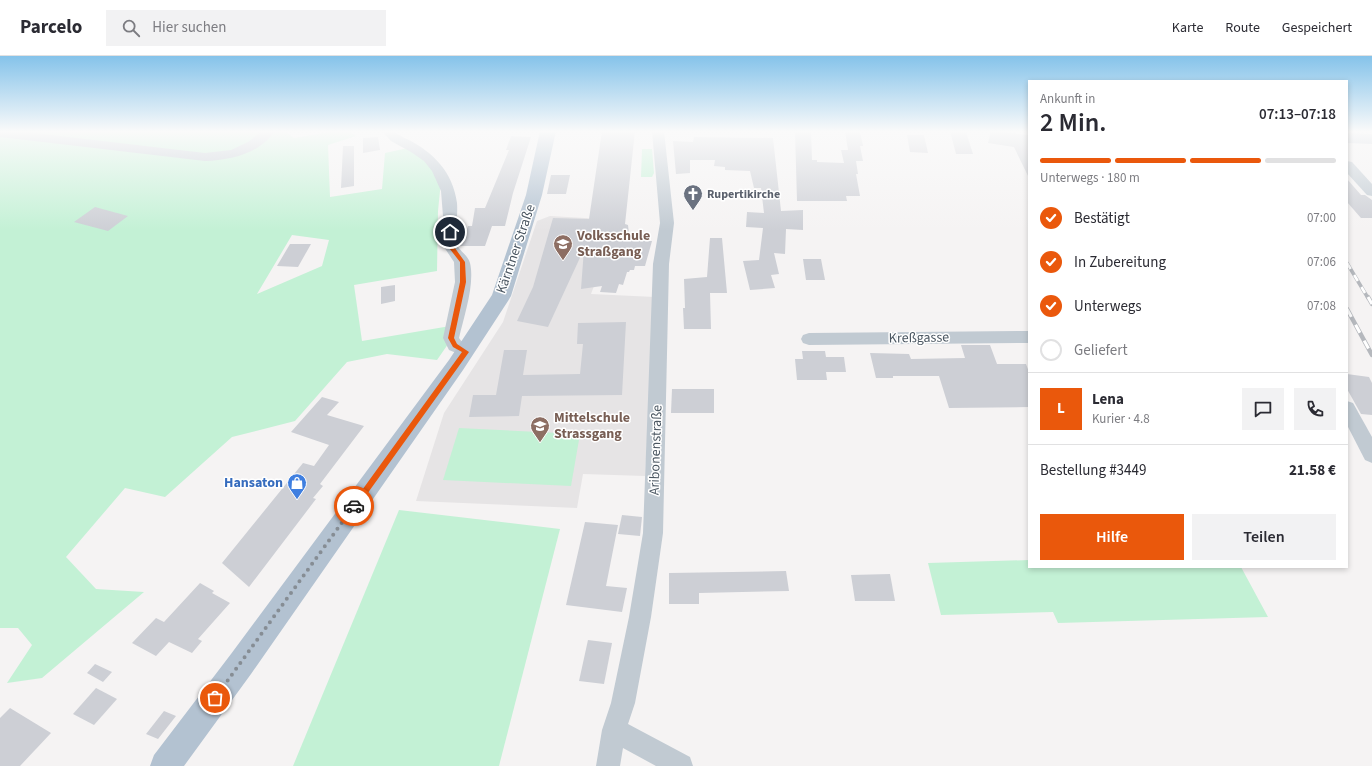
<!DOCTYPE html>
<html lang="de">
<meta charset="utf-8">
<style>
body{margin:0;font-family:"Source Sans 3",sans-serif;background:#f2f2f3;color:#2b2b33;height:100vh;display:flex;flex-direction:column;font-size:15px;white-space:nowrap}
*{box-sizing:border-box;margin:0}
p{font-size:13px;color:#7c7c81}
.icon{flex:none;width:22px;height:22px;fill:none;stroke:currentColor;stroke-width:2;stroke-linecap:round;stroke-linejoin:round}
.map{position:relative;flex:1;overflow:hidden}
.side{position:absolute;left:1028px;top:24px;width:320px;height:488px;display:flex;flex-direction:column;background:#fff;border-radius:0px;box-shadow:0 2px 6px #0003}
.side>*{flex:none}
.pin{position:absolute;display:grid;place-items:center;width:34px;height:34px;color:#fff;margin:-17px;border:2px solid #fff;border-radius:50%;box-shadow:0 1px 4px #0007}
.courier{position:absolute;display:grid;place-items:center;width:40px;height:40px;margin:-20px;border:3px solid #ea580c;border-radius:50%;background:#fff;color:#222;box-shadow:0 1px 5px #0007}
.headline em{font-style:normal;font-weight:600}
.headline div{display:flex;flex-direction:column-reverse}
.headline{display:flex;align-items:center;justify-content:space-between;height:68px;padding:0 12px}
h1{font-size:26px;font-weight:600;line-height:30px}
.bar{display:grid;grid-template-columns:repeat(4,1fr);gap:6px 4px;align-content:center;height:48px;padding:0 12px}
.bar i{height:5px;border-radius:3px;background:#e1e1e2}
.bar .current{background:#ea580c}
.bar p{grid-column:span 4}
.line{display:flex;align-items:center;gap:10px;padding:0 12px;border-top:1px solid #e1e1e2}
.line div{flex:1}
.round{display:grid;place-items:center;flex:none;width:42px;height:42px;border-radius:0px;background:#f2f2f3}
ol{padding:0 12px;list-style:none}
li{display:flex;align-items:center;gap:12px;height:44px}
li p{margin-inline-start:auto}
li .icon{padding:4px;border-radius:50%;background:#ea580c;color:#fff;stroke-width:4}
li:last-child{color:#7c7c81}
li i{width:22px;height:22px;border:2px solid #e1e1e2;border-radius:50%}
.primary-button{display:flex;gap:8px;margin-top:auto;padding:8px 12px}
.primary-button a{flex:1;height:46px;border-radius:0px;background:#ea580c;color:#fff;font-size:16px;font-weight:600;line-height:46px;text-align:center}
.primary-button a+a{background:#f2f2f3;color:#2b2b33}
header{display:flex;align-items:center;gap:24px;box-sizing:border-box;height:56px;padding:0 20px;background:#fff;border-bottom:1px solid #e1e1e2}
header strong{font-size:19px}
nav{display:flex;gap:22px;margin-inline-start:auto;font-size:14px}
.search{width:280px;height:36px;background:#f2f2f3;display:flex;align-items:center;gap:10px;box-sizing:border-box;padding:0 14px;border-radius:0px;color:#7c7c81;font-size:15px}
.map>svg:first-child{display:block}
.education{fill:#e6e4e5}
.green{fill:#c3f1d5;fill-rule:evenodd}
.building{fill:#cdcfd5}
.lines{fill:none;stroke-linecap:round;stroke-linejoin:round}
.minor{fill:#c1cad2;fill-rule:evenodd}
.secondary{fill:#c1cbd6;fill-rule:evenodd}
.primary{fill:#b3c2d1;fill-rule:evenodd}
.rail-far1-casing{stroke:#b5b8bd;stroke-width:3.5}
.rail-casing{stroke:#b5b8bd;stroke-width:4.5}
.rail-far1{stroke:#fff;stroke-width:2.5;stroke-dasharray:7;stroke-linecap:butt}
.rail{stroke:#fff;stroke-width:3;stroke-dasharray:9;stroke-linecap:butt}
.route{fill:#ea580c}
.done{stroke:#868d94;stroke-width:4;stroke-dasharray:0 7.2}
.labels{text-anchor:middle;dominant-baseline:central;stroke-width:3;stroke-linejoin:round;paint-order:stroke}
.far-worship-label{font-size:12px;font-weight:bold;fill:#5b616d;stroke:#fff;text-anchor:start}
.education-label{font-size:14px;font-weight:bold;fill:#785e54;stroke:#fff;text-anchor:start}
.street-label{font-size:14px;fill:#4a5661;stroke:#fff}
.shop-label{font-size:14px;font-weight:bold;fill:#366cbe;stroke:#fff;text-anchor:end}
</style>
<header>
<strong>Parcelo</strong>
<div class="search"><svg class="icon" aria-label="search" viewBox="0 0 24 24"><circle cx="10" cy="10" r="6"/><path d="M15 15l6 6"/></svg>Hier suchen</div>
<nav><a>Karte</a><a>Route</a><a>Gespeichert</a></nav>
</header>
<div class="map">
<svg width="1372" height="710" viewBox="0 0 1372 710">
<rect width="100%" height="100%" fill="#f5f3f3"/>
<!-- education -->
<path class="education" d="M550,160L619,164L591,238L655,241L645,420L583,418L577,452L416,445L444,357L503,266L537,165Z"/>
<!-- green -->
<g class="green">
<path d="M0,75H285L294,82L336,75H349L356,80L328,89L330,141L382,133L385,97L408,92L424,103L441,125L438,155L437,215L354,229L362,285L462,268L437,304L387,298L347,306L295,365L232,381L165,441L125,432L66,501L96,533L144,536L42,622L7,627L32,589L18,572H0ZM292,179L329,184L322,210L257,238Z"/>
<path d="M642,93H652L654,117L652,121H641Z"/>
<path d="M459,372L580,378L571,430L443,424Z"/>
<path d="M399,454L560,473L499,710H293Z"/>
<path d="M1029,504V511H1241L1268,561L1058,567L1053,556L941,559L928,507Z"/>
</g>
<!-- building -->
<g class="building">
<path d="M602,75H635L625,168L628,169L629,178L650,179L648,185H652L645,210H635L634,214H630L629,216H627L623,229L619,228L616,237L600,236L602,230L581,233L584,193L548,271L517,265L533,231L553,162L589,163Z"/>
<path d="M795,75H811L812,104H817V106L844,107L841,94H848L845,75H860L863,90H860L863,105H856L858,118H856L860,140H846L847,145H797Z"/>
<path d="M950,75L966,76L973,98H956Z"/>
<path d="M991,75L1029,79V122L1014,91L988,87Z"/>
<path d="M907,79H924L928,97L910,96Z"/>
<path d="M511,80L531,81L513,137L505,170H492L485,190H459L457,187L458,178H465L468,170H472L475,152H485L509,94H506Z"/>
<path d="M378,81L380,94L363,97V82Z"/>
<path d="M694,81L773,82L781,155L803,154V174L786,173L785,198L774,197L779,218L771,219L775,232L750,234L743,205L759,204L763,172L746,171L747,156L764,157L761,132H754L750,115L725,114V111L714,110L715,104H690V117L676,118L673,85L693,86Z"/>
<path d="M343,90H354V130L341,132Z"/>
<path d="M551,119H570L566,138H547Z"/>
<path d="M1347,123L1361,139H1365L1372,144V162H1361L1347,146Z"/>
<path d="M95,151L128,160L108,175L74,166Z"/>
<path d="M710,182H722L727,237H710L711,273H684L683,252H685L684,223L707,221Z"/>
<path d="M290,188H311L298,211L277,210Z"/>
<path d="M803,203H821L825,224H806Z"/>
<path d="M395,229V245L381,248V231Z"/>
<path d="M626,266L622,339L522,340L519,360L469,361L473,339H496L504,294H527L523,319L580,318L583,288H577L578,267Z"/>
<path d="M961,289H990L997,308H1026L1029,316V351L949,352L939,320H893V322H876L870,297L909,298L911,303L965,302Z"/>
<path d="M802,295H825L826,301H844L846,316H826L827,324H797L795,303H803Z"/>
<path d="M1347,318L1369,321L1372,327V359L1361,358L1347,333Z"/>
<path d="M672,333H714V357H671Z"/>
<path d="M322,341L339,346L327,359L364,370L320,428L323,430L313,442L316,443L249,531L222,507L303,407L314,410L329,389L291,376Z"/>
<path d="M622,459L642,461L640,480L618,478Z"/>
<path d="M585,466L618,469L606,530L627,532L622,556L566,549Z"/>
<path d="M786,515L789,535L699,537V548H669V517Z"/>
<path d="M890,518L895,545H855L851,519Z"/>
<path d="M200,527L214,535L212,537L230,547L198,583L202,585L192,597L169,586L156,600L132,587L156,562L164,566Z"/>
<path d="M588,584L612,587L604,628L579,625Z"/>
<path d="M95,608L112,616L103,626L87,617Z"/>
<path d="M96,632L117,643L94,669L73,658Z"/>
<path d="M10,652L51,677L20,710H0V662Z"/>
<path d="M164,655L176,660L158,683L146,678Z"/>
</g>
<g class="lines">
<!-- minor -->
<g class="minor">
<path d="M0,75H17L205,97L231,94L248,86L262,75H275C259,98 231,104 205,105L0,81Z"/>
<path d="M382,75C397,75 394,77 407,83C433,96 453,116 457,147C458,159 455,177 456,187C458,194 468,199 470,207C475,228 464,260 459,282C463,289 471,288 474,295L472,299L466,301L449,294L443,282L455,226L454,206L442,188L443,160L441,135L432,115L424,105L411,96L391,85Z"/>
<path d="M652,75H664L674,167L669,208L663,477L651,561L635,647L628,668L690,701L693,710H656L623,692L620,710H596L602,674L611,647L629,561L643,477L653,208L660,167Z"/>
<path d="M1347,105L1352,106L1372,128V140L1367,139L1347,117Z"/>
<path d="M1029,275V287L809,289L803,287L801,283L803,279L809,277Z"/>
<path d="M1347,345L1353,347L1372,381V407L1365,404L1347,369Z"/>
</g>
<!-- secondary -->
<path class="secondary" d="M1347,77L1372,78V88L1347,87Z"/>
<!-- primary -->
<path class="primary" d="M540,75H556L542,139L511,240L508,245L463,314L251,618L184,710H150L154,699L231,598L449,304L492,239L526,139Z"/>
<!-- rail-far1 casing -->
<g class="rail-far1-casing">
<path id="rail-far1" d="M1347,207L1368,242"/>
</g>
<!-- rail casing -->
<g class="rail-casing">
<g id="rail">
<path d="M1368,241L1372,248"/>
<path d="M1347,253L1372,299"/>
</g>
</g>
<!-- rail-far1 -->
<use href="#rail-far1" class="rail-far1"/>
<!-- rail -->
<use href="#rail" class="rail"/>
</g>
<!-- sky -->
<linearGradient id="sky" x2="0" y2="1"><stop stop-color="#85c3ea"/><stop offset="0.43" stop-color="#fafafa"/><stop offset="1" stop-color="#fafafa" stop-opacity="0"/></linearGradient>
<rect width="1372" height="175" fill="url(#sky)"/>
<!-- route -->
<path class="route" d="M450,174L452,176V188L465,206L466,226L454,282L457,288L469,296L357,452H352V448L462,296L453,291L448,282L460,226V206L446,188L447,176Z"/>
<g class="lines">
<!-- done -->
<path class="done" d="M215,642L354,450"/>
</g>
<!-- icons -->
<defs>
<g id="church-pin" transform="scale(1)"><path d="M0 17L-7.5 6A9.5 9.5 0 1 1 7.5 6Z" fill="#6b7280" stroke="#fff"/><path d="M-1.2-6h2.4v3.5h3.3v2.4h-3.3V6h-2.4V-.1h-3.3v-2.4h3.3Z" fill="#fff"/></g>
<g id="school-pin" transform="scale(1)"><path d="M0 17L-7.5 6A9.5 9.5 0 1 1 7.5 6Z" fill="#8d6e63" stroke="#fff"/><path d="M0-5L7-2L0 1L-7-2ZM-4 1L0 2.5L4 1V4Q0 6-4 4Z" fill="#fff"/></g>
<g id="shop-pin" transform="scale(1)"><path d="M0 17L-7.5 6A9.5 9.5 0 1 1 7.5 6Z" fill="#3f7fe0" stroke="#fff"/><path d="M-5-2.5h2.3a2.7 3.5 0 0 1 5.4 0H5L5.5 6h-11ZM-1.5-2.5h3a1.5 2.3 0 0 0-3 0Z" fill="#fff"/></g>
</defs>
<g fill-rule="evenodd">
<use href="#church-pin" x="693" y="138"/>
<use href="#school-pin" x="563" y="188"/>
<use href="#school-pin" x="540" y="370"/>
<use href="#shop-pin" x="297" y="427"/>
</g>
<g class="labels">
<!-- far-worship labels -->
<g class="far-worship-label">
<text x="707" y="138">Rupertikirche</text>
</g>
<!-- education labels -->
<g class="education-label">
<text x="577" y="180">Volksschule<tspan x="577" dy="16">Straßgang</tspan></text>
<text x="554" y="362">Mittelschule<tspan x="554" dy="16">Strassgang</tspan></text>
</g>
<!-- street labels -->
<g class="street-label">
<text transform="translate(516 193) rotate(-71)">Kärntner Straße</text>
<text transform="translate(919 282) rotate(-1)">Kreßgasse</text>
<text transform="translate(656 394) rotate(-88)">Aribonenstraße</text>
</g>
<!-- shop labels -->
<g class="shop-label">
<text x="283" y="427">Hansaton</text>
</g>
</g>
</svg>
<div class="pin" style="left:215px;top:642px;background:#ea580c"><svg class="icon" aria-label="bag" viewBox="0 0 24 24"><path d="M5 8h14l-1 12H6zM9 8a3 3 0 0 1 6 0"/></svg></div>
<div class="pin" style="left:450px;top:176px;background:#1f2937"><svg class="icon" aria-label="home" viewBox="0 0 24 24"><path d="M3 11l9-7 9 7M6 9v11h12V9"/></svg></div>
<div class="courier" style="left:354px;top:450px"><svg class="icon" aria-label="car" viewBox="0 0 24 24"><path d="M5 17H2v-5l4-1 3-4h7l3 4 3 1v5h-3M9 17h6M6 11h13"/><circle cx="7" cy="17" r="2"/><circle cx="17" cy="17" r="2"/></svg></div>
<section class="side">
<div class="headline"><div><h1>2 Min.</h1><p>Ankunft in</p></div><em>07:13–07:18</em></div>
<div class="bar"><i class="current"></i><i class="current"></i><i class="current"></i><i></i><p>Unterwegs · 180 m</p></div>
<ol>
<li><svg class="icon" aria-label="check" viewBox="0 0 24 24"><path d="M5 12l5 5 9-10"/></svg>Bestätigt<p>07:00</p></li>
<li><svg class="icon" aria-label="check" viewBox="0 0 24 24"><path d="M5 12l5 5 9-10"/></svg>In Zubereitung<p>07:06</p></li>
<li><svg class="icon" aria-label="check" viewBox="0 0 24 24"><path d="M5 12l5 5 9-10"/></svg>Unterwegs<p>07:08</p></li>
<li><i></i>Geliefert</li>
</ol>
<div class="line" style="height:72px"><b class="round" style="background:#ea580c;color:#fff">L</b><div><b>Lena</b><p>Kurier · 4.8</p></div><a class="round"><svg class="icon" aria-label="chat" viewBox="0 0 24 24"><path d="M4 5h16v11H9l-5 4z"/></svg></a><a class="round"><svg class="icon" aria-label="phone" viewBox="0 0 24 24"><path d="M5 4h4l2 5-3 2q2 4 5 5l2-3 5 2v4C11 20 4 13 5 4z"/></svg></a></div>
<div class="line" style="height:52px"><div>Bestellung #3449</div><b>21.58 €</b></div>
<div class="primary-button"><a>Hilfe</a><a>Teilen</a></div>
</section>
</div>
